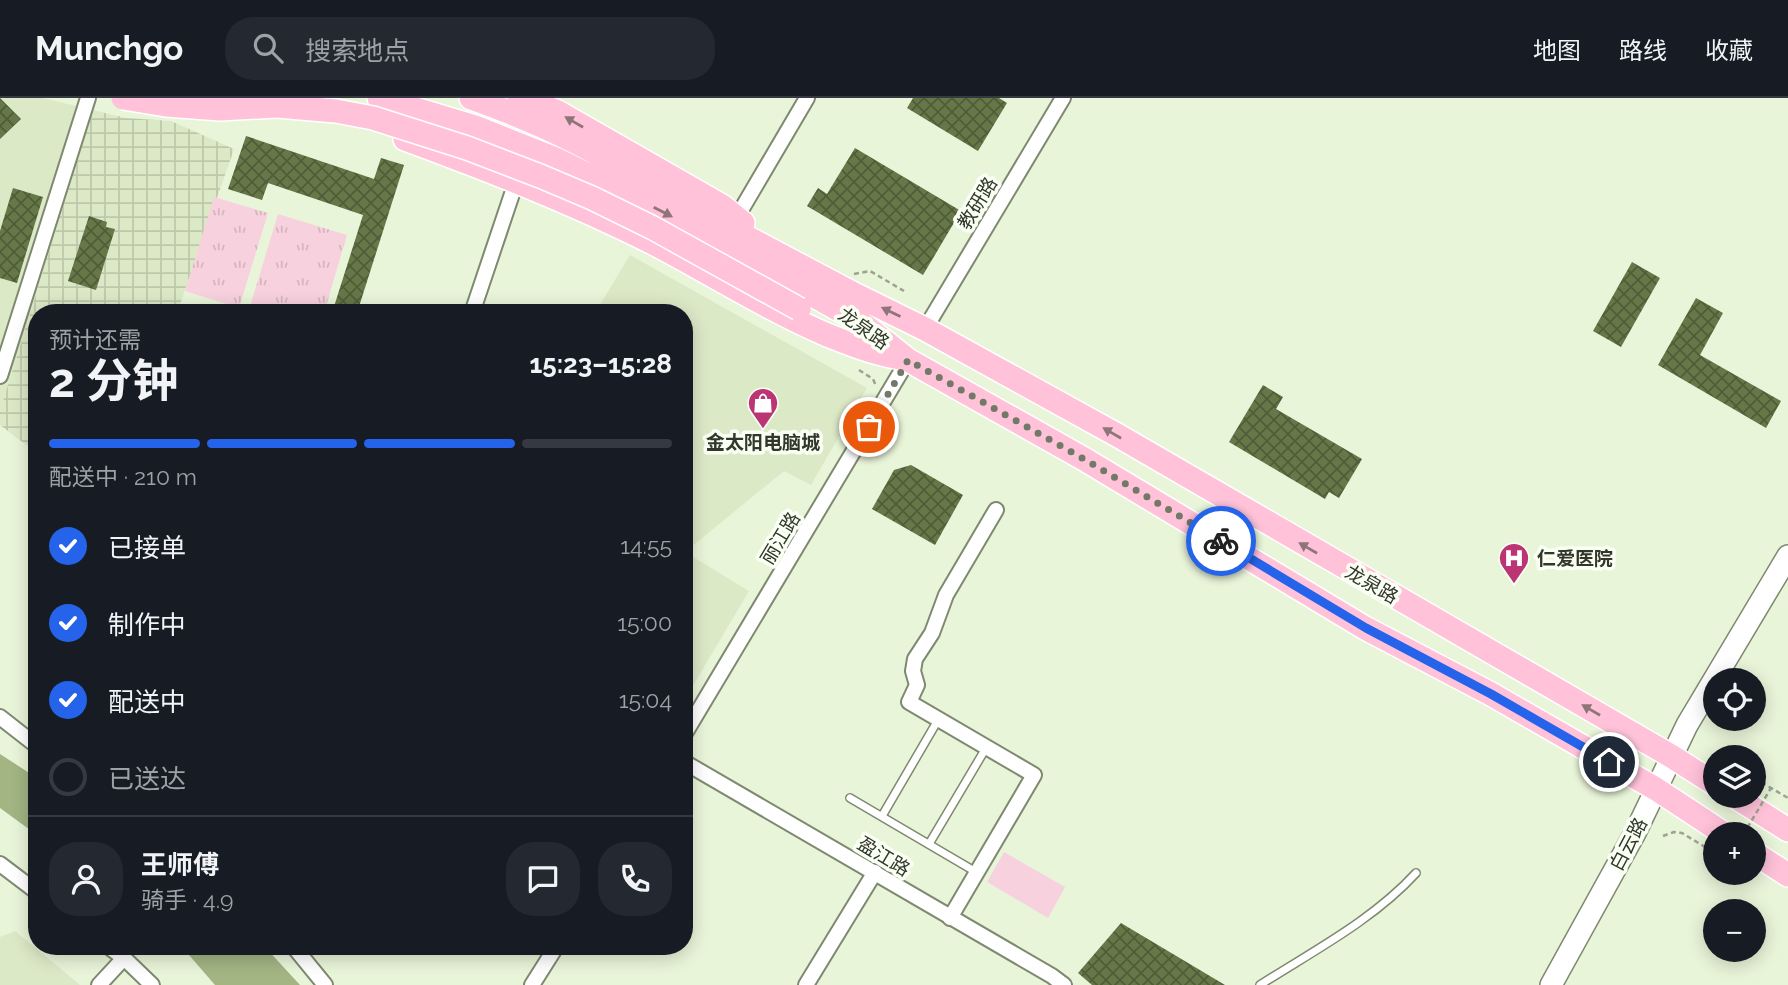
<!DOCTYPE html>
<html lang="zh">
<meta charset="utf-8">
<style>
body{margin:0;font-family:Raleway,"Noto Sans SC",sans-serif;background:#242831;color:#f1f3f6;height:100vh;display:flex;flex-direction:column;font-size:26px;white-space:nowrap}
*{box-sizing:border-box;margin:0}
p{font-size:23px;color:#9ea1a6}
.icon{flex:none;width:38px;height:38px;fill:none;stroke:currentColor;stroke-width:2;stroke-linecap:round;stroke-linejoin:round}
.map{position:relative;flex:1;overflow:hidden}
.drawer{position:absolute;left:28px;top:206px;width:665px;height:651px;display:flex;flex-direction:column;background:#171b24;border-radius:28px;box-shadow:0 4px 18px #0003}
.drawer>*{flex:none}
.buttons{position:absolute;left:1703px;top:570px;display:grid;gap:14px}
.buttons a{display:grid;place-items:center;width:63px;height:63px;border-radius:50%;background:#171b24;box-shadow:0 4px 18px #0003;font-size:35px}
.pin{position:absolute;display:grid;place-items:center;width:60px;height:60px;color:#fff;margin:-30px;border:4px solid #fff;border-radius:50%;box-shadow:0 2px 7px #0007}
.courier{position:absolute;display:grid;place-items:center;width:70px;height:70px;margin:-35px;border:5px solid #2563eb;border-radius:50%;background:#fff;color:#222;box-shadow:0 2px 9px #0007}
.head em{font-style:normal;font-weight:700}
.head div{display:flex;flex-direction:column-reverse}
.head{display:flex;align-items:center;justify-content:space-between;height:119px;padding:0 21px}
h1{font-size:46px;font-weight:700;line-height:52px}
.bar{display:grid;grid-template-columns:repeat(4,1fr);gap:10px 7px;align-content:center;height:84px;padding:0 21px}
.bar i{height:9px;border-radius:5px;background:#363941}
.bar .current{background:#2563eb}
.bar p{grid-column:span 4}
.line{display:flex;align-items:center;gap:18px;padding:0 21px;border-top:2px solid #363941}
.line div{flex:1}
.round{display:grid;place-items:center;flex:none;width:74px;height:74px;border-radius:28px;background:#242831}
ol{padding:0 21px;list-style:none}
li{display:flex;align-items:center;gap:21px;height:77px}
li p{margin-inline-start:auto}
li .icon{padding:7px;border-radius:50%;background:#2563eb;color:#fff;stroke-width:4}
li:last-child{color:#9ea1a6}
li i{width:38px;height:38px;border:4px solid #363941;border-radius:50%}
header{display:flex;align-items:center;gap:42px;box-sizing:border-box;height:98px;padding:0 35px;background:#171b24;border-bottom:2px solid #363941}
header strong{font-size:33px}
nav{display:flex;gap:38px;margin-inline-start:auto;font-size:24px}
.search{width:490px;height:63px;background:#242831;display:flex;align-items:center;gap:18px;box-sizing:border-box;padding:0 24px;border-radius:28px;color:#9ea1a6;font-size:26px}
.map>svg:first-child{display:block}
.built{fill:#dce9c7}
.industrial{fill:url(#industrial-grid)}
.park{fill:url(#park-tufts)}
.pitch{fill:#f7d2de}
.water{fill:#a2b583}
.building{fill:url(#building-cross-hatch)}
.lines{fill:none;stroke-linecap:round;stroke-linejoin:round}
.lane-casing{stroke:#7f8970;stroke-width:10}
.street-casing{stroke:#7f8970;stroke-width:18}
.secondary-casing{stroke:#7f8970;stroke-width:24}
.primary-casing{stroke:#fff;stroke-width:26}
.path{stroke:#9ca490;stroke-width:2.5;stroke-dasharray:5 3.5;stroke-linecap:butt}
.lane{stroke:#fff;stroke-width:7}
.street{stroke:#fff;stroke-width:14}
.secondary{stroke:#fff;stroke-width:21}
.primary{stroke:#ffc2d9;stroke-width:23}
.primary-bridge-casing{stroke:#fff;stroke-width:26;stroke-linecap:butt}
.path-bridge{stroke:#9ca490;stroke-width:2.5;stroke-dasharray:5 3.5;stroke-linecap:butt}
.primary-bridge{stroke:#ffc2d9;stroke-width:23}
.oneway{fill:#8e7579}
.done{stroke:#727968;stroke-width:7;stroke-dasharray:0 12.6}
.route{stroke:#2563eb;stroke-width:9}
.labels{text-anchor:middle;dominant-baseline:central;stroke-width:7;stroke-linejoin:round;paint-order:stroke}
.street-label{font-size:19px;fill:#32362b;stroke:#fafff4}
.poi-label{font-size:19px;font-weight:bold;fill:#32362b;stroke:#fafff4}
</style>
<header>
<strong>Munchgo</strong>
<div class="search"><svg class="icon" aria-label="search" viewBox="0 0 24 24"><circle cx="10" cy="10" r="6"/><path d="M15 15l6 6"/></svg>搜索地点</div>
<nav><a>地图</a><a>路线</a><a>收藏</a></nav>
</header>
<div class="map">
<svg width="1788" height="887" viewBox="0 0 1788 887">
<defs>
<pattern id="industrial-grid" width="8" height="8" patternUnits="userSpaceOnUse" patternTransform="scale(1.75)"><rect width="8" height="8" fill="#dce9c7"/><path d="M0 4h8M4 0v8" fill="none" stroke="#bdc8ab"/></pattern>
<pattern id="park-tufts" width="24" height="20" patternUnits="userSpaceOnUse" patternTransform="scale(1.75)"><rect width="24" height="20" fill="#f7d2de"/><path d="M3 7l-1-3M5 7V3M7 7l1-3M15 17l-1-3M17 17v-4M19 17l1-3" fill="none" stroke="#d4b5bf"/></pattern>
<pattern id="building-cross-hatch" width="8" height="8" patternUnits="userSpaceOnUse" patternTransform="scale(1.75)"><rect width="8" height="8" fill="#667748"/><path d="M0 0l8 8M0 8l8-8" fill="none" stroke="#505d39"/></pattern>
</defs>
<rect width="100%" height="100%" fill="#e9f5d9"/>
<!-- built -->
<g class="built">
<path d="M0,0H43L93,12L0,313Z"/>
<path d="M630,157L867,290L811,387L784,373L685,454L749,493L684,603V215H595Z"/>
<path d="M15,833L80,887H0V839Z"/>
</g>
<!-- industrial -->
<path class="industrial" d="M93,12L126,20L171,23L234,51L177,215H37V370L28,363L34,353L0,327V313Z"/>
<!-- park -->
<g class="park">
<path d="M214,99L268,115L239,210L185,193Z"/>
<path d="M278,116L347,137L324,215H248Z"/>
</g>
<!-- pitch -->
<path class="pitch" d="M1004,754L1065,789L1048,820L987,784Z"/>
<!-- water -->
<g class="water">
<path d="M0,656L37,680V737L0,710Z"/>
<path d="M182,849H265L300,887H215Z"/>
</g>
<!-- building -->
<g class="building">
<path d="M0,0L21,21L0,41Z"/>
<path d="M913,0H999L1007,5L978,53L907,10Z"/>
<path d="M246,38L374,81L381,60L404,67L357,215H332L363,117L268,85L262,102L228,91Z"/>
<path d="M855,50L961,113L923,177L807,108L818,90L827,96Z"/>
<path d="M13,90L43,99L17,185L0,180V133Z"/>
<path d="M89,118L107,124L106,129L115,131L96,192L68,183Z"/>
<path d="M1632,164L1660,180L1621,249L1593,233Z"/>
<path d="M1696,200L1723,215L1700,257L1781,303L1766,330L1658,267Z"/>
<path d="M1263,287L1283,299L1276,311L1362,361L1339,400L1329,394L1325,401L1229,344Z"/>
<path d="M911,367L963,397L935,447L872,411L894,372Z"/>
<path d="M1121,825L1225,887H1092L1078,875Z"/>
</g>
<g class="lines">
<!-- lane casing -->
<g class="lane-casing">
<g id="lane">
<path d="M850,700L976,774"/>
<path d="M882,718L938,622"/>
<path d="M929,746L986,650"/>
<path d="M1260,887C1313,853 1373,822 1416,775"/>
</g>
</g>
<!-- street casing -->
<g class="street-casing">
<g id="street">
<path d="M737,119L807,0"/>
<path d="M472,215L516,84"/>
<path d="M925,231L1063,0"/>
<path d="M0,278L88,0"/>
<path d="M0,619L37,648"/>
<path d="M684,637L908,262"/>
<path d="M684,664L1052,878L1064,887"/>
<path d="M0,766L37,794"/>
<path d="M950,820L1034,677L909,604L917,587L913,573L915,561L932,535L946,497L996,412"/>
<path d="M109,849L124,860L152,887"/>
<path d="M294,849L325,887"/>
<path d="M99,887L124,860"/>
<path d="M532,887L556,849"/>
<path d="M806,887L875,774"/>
</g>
</g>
<!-- secondary casing -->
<g class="secondary-casing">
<path id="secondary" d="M1551,887L1635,735L1687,627L1788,458"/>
</g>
<!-- primary casing -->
<g class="primary-casing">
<g id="primary">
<path d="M379,0L475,29L558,62L671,118L859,223L908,262L1084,361L1365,530L1491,596L1656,691L1726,737"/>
<path d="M471,0C522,18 573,40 620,69"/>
<path d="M519,0L556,13L722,108L743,125"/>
<path d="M405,41C489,72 571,104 651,144C709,174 765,210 825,236C850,246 874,256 901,260"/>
<path d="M602,67L652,89L852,195L925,231L1117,337L1671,658L1715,686"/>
<path d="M1734,698L1788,732"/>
<path d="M1754,755L1788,777"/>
</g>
</g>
<!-- path -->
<g class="path">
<path d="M854,176L870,173L904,193"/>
<path d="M859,272L873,281L876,288"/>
<path d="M1754,680L1788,700"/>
<path d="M1663,738L1674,734L1682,735L1715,755"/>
</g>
<!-- lane -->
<use href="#lane" class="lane"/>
<!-- street -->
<use href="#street" class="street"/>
<!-- secondary -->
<use href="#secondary" class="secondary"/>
<!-- primary -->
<use href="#primary" class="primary"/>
<!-- primary-bridge casing -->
<g class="primary-bridge-casing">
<path id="primary-bridge" d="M123,0L166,7L220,11L277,8L336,13L373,20L467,50L540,78L592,100L653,130L799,211"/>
</g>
<!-- path-bridge -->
<path class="path-bridge" d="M1743,737L1771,690"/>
<!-- primary-bridge -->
<use href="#primary-bridge" class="primary-bridge"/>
</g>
<!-- one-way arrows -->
<defs><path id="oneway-solid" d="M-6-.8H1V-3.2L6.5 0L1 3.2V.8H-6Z" transform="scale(1.75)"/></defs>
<g class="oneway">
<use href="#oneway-solid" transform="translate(574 24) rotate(-150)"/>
<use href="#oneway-solid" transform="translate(663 114) rotate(27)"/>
<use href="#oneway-solid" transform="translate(891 214) rotate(-154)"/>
<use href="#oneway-solid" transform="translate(1112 335) rotate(-150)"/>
<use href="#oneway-solid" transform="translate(1308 450) rotate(-150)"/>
<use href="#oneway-solid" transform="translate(1591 612) rotate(-150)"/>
</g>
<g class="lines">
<!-- done -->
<path class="done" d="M869,329L908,262L1084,361L1221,443"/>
<!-- route -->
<path class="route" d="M1221,443L1366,530L1491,596L1609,664"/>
</g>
<!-- icons -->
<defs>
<g id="shop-pin" transform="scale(1.575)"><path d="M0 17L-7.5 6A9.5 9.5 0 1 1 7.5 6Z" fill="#bb3474" stroke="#fafff4"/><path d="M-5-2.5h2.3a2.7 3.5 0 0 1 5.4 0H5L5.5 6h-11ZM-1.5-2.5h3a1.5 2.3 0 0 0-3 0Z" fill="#fff"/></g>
<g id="hospital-pin" transform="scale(1.575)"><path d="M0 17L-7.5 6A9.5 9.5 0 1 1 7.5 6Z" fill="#bb3474" stroke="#fafff4"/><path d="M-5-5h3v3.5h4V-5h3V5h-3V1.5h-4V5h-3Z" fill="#fff"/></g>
</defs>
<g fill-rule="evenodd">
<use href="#shop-pin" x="763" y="305"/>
<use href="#hospital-pin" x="1514" y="460"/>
</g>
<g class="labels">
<!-- street labels -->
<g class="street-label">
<text transform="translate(977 105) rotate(-59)">教研路</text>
<text transform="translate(864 230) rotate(35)">龙泉路</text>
<text transform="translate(780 440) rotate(-59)">丽江路</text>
<text transform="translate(1372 486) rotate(30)">龙泉路</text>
<text transform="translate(1628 746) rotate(-62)">白云路</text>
<text transform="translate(884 758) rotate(31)">盈江路</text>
</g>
<!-- poi labels -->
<g class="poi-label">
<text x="763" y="344">金太阳电脑城</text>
<text x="1537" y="460" text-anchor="start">仁爱医院</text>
</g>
</g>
</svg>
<div class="buttons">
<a><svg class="icon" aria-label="locate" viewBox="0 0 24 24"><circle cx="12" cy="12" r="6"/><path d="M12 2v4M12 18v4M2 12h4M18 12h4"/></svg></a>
<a><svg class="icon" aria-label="layers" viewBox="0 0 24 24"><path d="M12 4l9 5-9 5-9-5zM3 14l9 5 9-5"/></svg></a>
<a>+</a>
<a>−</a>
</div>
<div class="pin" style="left:869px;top:329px;background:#ea580c"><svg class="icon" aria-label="bag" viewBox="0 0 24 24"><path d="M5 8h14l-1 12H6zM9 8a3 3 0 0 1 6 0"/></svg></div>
<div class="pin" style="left:1609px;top:664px;background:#1f2937"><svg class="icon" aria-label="home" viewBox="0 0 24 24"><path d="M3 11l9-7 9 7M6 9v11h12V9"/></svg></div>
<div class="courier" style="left:1221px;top:443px"><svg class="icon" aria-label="bike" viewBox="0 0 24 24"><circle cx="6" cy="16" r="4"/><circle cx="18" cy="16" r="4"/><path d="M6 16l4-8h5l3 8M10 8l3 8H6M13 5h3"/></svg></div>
<section class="drawer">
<div class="head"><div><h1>2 分钟</h1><p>预计还需</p></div><em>15:23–15:28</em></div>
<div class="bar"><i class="current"></i><i class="current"></i><i class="current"></i><i></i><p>配送中 · 210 m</p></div>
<ol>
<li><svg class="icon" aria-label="check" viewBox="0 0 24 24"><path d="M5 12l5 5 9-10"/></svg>已接单<p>14:55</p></li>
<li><svg class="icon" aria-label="check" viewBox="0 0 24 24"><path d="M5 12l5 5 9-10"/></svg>制作中<p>15:00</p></li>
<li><svg class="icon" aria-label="check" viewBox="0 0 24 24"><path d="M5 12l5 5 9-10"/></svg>配送中<p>15:04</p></li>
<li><i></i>已送达</li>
</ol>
<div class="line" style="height:126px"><a class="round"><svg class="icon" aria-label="person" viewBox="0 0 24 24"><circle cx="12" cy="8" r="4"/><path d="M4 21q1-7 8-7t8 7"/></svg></a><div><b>王师傅</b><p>骑手 · 4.9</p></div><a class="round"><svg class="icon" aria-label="chat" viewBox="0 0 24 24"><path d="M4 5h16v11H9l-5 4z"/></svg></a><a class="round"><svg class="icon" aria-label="phone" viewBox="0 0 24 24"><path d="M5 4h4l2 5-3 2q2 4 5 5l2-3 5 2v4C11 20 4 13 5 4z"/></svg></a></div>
</section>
</div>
